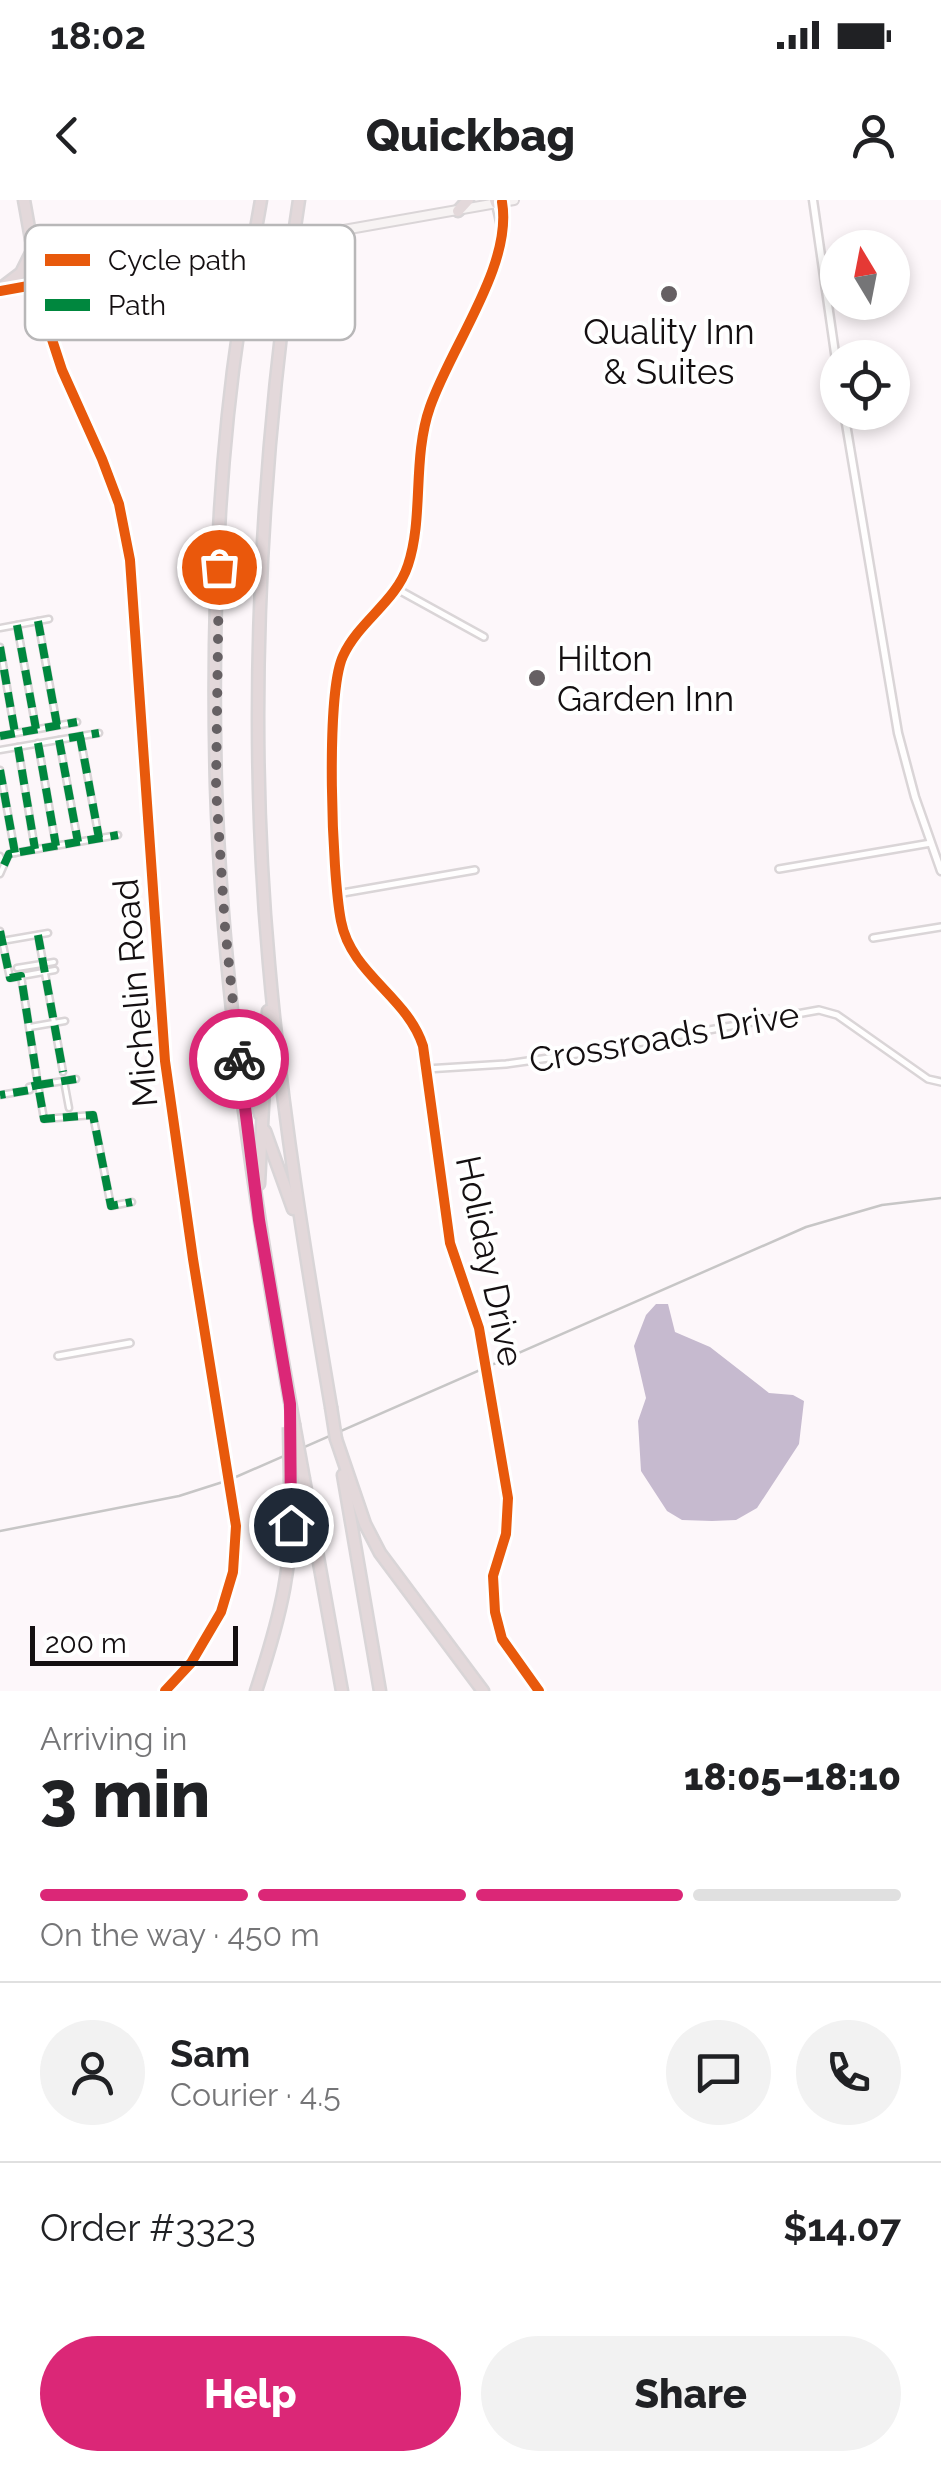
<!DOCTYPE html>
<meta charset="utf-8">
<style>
body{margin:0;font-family:Raleway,sans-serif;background:#f2f2f2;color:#202124;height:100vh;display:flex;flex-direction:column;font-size:38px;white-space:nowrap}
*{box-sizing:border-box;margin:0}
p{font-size:32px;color:#757577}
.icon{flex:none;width:55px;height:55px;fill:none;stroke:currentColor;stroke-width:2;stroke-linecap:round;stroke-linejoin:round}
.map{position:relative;height:1491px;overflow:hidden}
.panel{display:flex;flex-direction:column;background:#fff;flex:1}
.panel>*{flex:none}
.needle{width:65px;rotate:350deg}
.buttons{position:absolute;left:820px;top:30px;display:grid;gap:20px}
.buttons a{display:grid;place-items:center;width:90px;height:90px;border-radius:50%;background:#fff;box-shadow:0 5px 15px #0003;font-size:50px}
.scale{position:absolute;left:30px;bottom:25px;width:208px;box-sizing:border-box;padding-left:10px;border:5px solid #140f11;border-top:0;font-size:28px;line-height:35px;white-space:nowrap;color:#140f11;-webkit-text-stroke:8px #fff;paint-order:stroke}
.pin{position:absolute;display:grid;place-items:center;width:85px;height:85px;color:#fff;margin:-42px;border:5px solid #fff;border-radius:50%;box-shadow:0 2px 10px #0007}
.courier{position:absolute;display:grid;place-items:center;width:100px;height:100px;margin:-50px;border:8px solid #db2777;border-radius:50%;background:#fff;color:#222;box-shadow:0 2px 12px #0007}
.headline em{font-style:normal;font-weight:800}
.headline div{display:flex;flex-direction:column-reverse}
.headline{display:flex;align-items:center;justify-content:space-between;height:170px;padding:0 40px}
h1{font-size:65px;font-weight:800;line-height:75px}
.bar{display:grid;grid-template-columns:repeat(4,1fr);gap:15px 10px;align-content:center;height:120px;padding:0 40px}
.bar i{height:12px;border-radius:8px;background:#e0e0e0}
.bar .current{background:#db2777}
.bar p{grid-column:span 4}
.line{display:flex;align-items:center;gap:25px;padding:0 40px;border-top:2px solid #e0e0e0}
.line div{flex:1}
.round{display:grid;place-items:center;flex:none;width:105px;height:105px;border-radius:52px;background:#f2f2f2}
.cta{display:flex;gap:20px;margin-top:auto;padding:20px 40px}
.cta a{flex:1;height:115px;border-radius:60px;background:#db2777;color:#fff;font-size:40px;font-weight:800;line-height:115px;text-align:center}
.cta a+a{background:#f2f2f2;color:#202124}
.status{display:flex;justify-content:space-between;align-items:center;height:70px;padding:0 50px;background:#fff;direction:ltr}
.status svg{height:28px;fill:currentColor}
header{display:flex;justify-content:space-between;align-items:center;height:130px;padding:0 40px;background:#fff;font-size:45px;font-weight:800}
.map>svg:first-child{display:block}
.water{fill:#c6bacf}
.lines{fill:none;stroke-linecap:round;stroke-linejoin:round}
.pedestrian-casing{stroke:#dad5d7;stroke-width:9}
.minor-casing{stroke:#dad5d7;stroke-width:10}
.tertiary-casing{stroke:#dad5d7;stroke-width:11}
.secondary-casing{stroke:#dad5d7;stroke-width:12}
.motorway-casing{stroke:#d9d5d7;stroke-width:15}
.pedestrian{stroke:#fffefe;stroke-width:4}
.minor{stroke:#fffefe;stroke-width:5}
.tertiary{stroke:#fffefe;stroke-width:6}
.secondary{stroke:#f7f3f3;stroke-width:8}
.motorway{stroke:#e3d8da;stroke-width:10}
.rail{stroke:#c7c6c6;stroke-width:2.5}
.secondary-bridge-casing{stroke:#dad5d7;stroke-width:12;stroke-linecap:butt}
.motorway-bridge-casing{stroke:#d9d5d7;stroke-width:15;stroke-linecap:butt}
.secondary-bridge{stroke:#f7f3f3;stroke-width:8}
.motorway-bridge{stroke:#e3d8da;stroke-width:10}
.quiet{stroke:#00873e;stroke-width:8;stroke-dasharray:15 8;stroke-linecap:butt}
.cycleway-casing{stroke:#fff;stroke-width:16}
.cycleway{stroke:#e8590c;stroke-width:10}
.done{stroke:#666063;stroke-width:10;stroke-dasharray:0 18}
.route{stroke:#db2777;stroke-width:12}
.poi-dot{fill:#666063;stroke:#fff;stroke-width:4}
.labels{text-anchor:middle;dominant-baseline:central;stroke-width:8;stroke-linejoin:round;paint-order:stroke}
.poi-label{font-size:35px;fill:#140f11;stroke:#fff}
.street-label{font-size:35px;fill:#140f11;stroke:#fff}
.key{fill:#fff;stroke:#b8b7b8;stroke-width:2.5}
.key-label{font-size:28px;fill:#140f11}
</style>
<div class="status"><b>18:02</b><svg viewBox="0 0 49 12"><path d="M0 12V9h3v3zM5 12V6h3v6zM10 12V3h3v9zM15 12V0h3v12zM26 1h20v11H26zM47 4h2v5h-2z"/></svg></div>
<header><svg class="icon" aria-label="back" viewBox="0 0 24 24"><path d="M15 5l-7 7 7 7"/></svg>Quickbag<svg class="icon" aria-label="person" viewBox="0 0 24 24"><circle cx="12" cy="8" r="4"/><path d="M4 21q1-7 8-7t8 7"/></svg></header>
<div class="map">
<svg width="941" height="1491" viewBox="0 0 941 1491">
<rect width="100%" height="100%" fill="#fdf7fa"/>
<!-- water -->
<path class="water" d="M656,1104H668L675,1132L710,1147L769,1193L793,1195L804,1201L799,1244L757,1308L736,1320L712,1321L682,1320L667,1311L641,1271L638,1221L646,1198L634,1146L646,1115Z"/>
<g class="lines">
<!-- pedestrian casing -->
<g class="pedestrian-casing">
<g id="pedestrian">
<path d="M38,421L57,525"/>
<path d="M17,425L36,529"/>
<path d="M0,428L49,419"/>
<path d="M0,447L15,533"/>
<path d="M0,536L77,522"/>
<path d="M80,536L99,638"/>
<path d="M59,540L78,642"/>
<path d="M38,543L56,646"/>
<path d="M18,547L35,649"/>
<path d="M0,550L99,533"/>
<path d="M0,570L15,653"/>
<path d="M0,656L4,665L0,674"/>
<path d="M4,665L9,654L118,635"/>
<path d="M0,731L10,778L21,776L38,885L29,887L30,890L0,895"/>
<path d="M38,735L63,872"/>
<path d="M2,741L48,733"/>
<path d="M17,768L54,762"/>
<path d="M21,776L55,770"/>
<path d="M30,827L65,821"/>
<path d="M76,879L38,885L44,919L93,915L111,1006L132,1002"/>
<path d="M64,881L69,908"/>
</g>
</g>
<!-- minor casing -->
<g class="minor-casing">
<g id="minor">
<path d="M397,389L484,437"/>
<path d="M779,669L931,643"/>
<path d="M337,694L475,670"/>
<path d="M873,738L941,727"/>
<path d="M426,869L506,864L577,854L819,810L837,815L928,879L941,882"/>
<path d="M58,1156L130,1143"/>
</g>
</g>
<!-- tertiary casing -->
<g class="tertiary-casing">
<g id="tertiary">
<path d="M813,0L838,174"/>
<path d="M502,2C513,65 451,146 430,207C412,258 424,317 408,365C396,402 359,421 343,456C325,495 332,675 341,721C351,774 407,796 423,846L450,1043L479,1128L508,1298L506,1334L493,1376L495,1412L502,1439L539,1491"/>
<path d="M496,4L503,35"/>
<path d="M45,83L52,129"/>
<path d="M1,90L39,84L45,118L62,170L102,259L119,304L130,360L165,861L193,1059L236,1326L233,1372L221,1412L191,1463L165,1491"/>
<path d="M52,116L67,93L85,77"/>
<path d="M844,212L898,533L915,597L941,671"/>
</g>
</g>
<!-- secondary casing -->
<g class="secondary-casing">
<g id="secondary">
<path d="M321,34L514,0"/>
<path d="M39,84L223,50"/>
</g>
</g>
<!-- motorway casing -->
<g class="motorway-casing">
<g id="motorway">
<path d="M24,0L39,84"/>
<path d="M261,0C254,42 245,84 239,127C217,274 212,438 216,587C223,800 256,1014 294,1224"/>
<path d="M299,0C261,251 246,511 269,764C282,913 306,1060 331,1207"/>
<path d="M495,0L496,3"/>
<path d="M458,11L468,0"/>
<path d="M0,89L21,73L32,51"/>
<path d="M244,853L260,914"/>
<path d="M265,931L293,1009"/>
<path d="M259,984L268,811"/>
<path d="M336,1239L365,1324L380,1353L483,1491"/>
<path d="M343,1275L380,1491"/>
<path d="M304,1279L342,1491"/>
<path d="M256,1491C281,1415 295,1362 290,1281"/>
</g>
</g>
<!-- pedestrian -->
<use href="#pedestrian" class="pedestrian"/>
<!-- minor -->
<use href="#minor" class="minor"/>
<!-- tertiary -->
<use href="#tertiary" class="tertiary"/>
<!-- secondary -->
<use href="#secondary" class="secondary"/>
<!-- motorway -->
<use href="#motorway" class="motorway"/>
<!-- rail -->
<path class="rail" d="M0,1331L179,1296L229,1280L806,1027L882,1005L941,998"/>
<!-- secondary-bridge casing -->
<g class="secondary-bridge-casing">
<path id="secondary-bridge" d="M223,50L321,34"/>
</g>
<!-- motorway-bridge casing -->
<g class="motorway-bridge-casing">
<g id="motorway-bridge">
<path d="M331,1207L336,1239"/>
<path d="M294,1224L304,1279"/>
<path d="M289,1227L290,1281"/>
</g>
</g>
<!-- secondary-bridge -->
<use href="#secondary-bridge" class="secondary-bridge"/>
<!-- motorway-bridge -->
<use href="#motorway-bridge" class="motorway-bridge"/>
<!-- quiet -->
<g class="quiet">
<path d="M38,421L57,525"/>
<path d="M17,425L36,529"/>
<path d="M0,447L15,533"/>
<path d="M0,536L77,522"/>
<path d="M80,536L99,638"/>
<path d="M69,538L99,533"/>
<path d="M59,540L78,642"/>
<path d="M38,543L56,646"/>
<path d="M18,547L35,649"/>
<path d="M0,570L15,653"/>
<path d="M4,665L9,654L118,635"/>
<path d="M0,731L10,778L21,776L38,885L29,887L30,890L0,895"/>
<path d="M38,735L63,872"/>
<path d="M76,879L38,885L44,919L93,915L111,1006L132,1002"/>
</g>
<!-- cycleway casing -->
<g class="cycleway-casing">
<g id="cycleway">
<path d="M502,2C513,65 451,146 430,207C412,258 424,317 408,365C396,402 359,421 343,456C325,495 332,675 341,721C351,774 407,796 423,846L450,1043L479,1128L508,1298L506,1334L493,1376L495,1412L502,1439L539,1491"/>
<path d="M0,91L39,84L45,118L62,170L102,259L119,304L130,360L165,861L193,1059L236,1326L233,1372L221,1412L191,1463L165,1491"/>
</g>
</g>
<!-- cycleway -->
<use href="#cycleway" class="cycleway"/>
</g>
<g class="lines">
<!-- done -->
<path class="done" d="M219,367L216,588L225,727L239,859"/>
<!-- route -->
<path class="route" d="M239,859L259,1020L290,1204L291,1325"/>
</g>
<!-- markers -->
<g class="poi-dot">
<circle cx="669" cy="94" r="10"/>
<circle cx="537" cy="478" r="10"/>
</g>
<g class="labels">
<!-- poi labels -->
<g class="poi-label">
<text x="669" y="131">Quality Inn<tspan x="669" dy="40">&amp; Suites</tspan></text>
<text x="557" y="458" text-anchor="start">Hilton<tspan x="557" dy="40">Garden Inn</tspan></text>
</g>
<!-- street labels -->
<g class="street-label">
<text transform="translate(135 793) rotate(-95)">Michelin Road</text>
<text transform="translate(664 837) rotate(-10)">Crossroads Drive</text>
<text transform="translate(490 1061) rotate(78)">Holiday Drive</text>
</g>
</g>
<!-- legend -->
<rect x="25" y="25" width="330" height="115" rx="15" class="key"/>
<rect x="45" y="54" width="45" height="12" fill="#e8590c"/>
<rect x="45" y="99" width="45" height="12" fill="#00873e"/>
<g class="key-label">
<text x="108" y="70">Cycle path</text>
<text x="108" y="115">Path</text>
</g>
</svg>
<div class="buttons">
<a><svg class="needle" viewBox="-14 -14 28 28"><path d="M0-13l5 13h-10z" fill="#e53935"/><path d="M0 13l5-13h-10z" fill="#757577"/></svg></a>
<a><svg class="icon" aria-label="locate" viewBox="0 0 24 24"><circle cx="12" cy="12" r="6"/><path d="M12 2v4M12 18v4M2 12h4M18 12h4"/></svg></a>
</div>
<div class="scale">200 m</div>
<div class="pin" style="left:219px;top:367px;background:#ea580c"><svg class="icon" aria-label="bag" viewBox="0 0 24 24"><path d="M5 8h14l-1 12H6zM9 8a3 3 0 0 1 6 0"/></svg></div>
<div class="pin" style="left:291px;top:1325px;background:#1f2937"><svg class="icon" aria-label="home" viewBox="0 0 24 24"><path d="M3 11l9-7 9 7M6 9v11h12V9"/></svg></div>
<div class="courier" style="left:239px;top:859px"><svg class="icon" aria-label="bike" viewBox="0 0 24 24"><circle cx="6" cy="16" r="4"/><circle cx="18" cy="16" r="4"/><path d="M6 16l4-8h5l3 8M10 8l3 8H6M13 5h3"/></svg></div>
</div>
<section class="panel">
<div class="headline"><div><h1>3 min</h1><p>Arriving in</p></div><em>18:05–18:10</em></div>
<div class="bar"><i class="current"></i><i class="current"></i><i class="current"></i><i></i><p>On the way · 450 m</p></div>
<div class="line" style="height:180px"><a class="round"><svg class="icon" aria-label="person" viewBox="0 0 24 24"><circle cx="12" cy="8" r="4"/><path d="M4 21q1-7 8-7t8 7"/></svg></a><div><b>Sam</b><p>Courier · 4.5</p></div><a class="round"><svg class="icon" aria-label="chat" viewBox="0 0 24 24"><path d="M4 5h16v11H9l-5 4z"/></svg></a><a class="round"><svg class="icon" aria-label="phone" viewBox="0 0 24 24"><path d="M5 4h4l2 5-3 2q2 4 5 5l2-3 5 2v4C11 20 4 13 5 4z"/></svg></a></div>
<div class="line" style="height:130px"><div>Order #3323</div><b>$14.07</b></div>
<div class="cta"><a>Help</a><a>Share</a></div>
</section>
